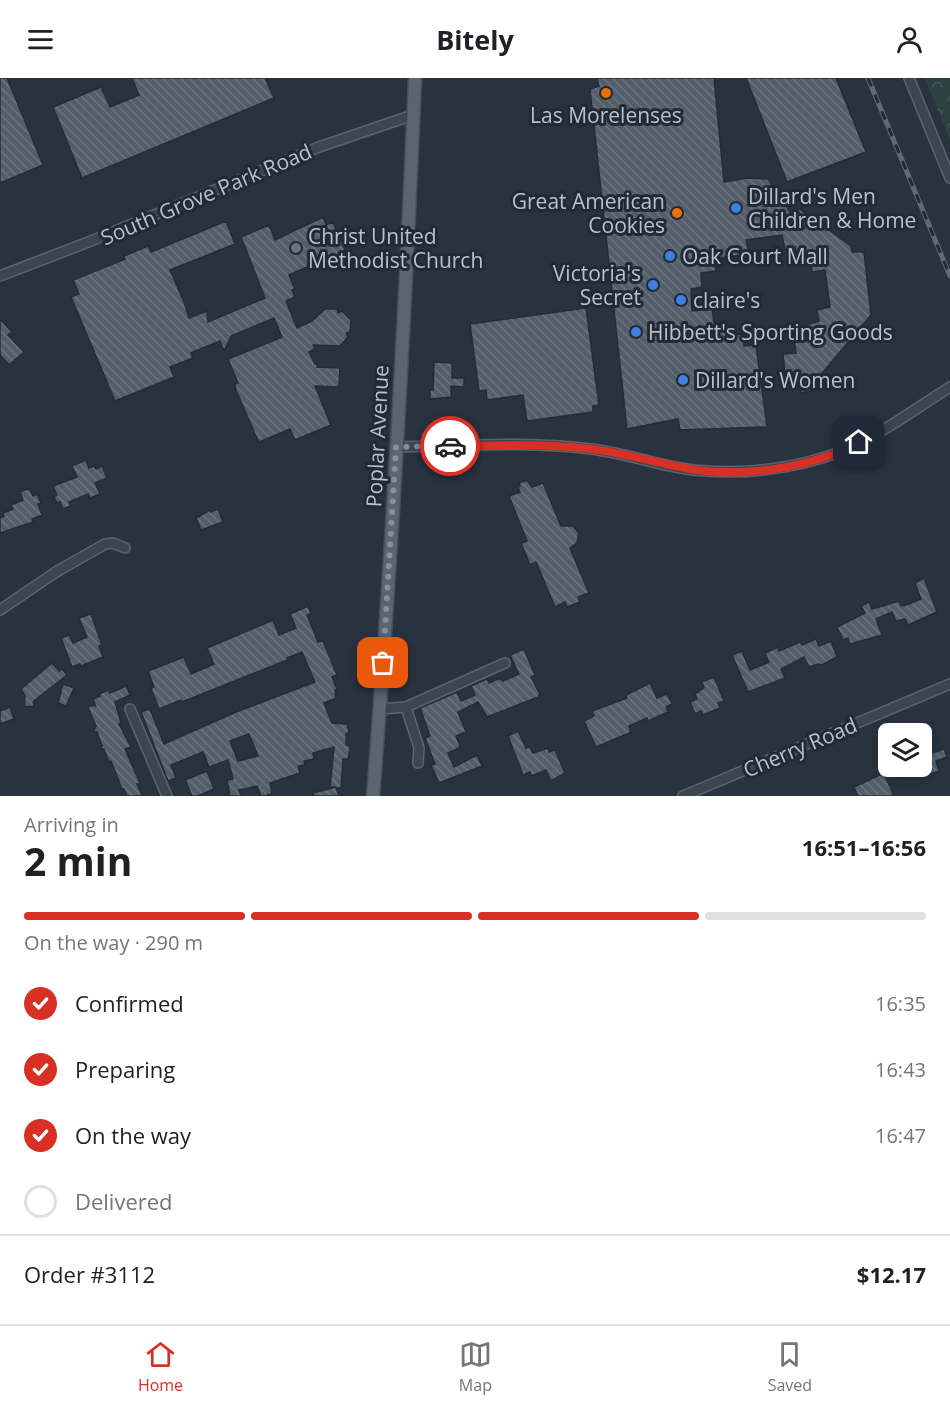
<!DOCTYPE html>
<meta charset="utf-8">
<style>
body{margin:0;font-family:"Open Sans",sans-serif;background:#f6f6f6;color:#202124;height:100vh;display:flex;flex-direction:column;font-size:22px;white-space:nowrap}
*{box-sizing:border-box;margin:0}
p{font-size:20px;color:#757577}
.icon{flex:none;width:33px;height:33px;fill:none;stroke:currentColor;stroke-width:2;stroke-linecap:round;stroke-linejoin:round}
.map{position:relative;height:718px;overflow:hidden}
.drawer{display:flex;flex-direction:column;background:#fff;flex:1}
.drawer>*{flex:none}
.controls{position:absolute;left:878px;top:645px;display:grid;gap:12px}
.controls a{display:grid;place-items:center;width:54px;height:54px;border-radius:9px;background:#fff;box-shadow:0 3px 9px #0003;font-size:30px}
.pin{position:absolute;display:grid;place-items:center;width:51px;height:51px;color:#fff;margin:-26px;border-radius:12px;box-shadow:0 3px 9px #0006}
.courier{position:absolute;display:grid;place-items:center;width:60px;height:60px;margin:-30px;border:4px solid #d93025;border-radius:50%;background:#fff;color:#222;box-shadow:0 2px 8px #0007}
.head em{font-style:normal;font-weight:700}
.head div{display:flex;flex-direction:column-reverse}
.head{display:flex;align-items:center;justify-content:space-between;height:102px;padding:0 24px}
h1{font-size:39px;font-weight:700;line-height:45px}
.bar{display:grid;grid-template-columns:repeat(4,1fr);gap:9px 6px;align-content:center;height:72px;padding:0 24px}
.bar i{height:8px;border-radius:4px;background:#e0e0e0}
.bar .selected{background:#d93025}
.bar p{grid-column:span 4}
.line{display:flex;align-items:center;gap:15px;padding:0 24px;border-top:2px solid #e0e0e0}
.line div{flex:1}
ol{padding:0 24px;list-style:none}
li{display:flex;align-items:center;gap:18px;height:66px}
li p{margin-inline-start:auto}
li .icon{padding:6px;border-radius:50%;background:#d93025;color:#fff;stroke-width:4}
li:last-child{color:#757577}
li i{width:33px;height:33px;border:3px solid #e0e0e0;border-radius:50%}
header{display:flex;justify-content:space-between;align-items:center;height:78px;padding:0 24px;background:#fff;font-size:27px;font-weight:700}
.tab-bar{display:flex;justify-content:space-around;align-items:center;height:84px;border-top:2px solid #e0e0e0;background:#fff;font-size:16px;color:#757577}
.tab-bar a{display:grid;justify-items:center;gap:3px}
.tab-bar .selected{color:#d93025}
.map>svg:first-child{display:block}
.forest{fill:url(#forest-crowns)}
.building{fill:url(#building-back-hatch);stroke:#242c37;stroke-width:1.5;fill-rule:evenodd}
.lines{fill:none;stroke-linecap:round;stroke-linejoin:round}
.minor-casing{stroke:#5b636d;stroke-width:12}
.major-casing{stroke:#474e59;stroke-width:15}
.minor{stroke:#3d454f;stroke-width:9}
.major{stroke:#5b646f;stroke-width:12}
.rail-casing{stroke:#606a76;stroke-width:5}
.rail{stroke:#222a35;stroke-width:3;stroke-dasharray:9;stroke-linecap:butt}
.done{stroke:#878f99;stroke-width:6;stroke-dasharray:0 10.8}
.route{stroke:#d93025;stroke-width:8}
.food-dot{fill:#e8710a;stroke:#222a35;stroke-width:2}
.shop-dot{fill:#3f7fe0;stroke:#222a35;stroke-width:2}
.worship-dot{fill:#6b7280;stroke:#222a35;stroke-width:2}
.labels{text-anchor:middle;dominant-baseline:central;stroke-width:6;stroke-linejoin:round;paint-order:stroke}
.poi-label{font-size:21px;fill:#bac0ca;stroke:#222a35;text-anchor:start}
.street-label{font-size:21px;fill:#bac0ca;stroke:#222a35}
</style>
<header><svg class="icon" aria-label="menu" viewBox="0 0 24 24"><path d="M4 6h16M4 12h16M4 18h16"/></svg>Bitely<svg class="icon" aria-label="person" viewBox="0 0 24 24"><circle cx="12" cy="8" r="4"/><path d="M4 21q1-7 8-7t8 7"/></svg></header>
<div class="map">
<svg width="950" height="718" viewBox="0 0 950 718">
<defs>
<pattern id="forest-crowns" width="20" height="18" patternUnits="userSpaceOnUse" patternTransform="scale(1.5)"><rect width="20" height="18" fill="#2c4141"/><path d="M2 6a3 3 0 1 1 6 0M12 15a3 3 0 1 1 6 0" fill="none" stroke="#485b5b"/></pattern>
<pattern id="building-back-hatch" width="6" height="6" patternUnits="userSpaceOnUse" patternTransform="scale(1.5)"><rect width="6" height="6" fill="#535e6a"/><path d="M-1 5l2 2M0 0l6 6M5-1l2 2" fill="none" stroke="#6a737e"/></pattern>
</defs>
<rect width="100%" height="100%" fill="#29333f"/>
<!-- forest -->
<path class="forest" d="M925,0H950V62Z"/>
<!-- building -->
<g class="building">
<path d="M0,0H7L43,87L0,105Z"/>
<path d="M132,0H265L274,20L82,100L53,29L101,9L110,29L139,17Z"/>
<path d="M597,0H714L724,104L747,100L768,101L774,110L771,111L778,116L802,151L805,150L797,129L851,168L852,174H864L871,237L818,300H812L814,312L801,315L799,302L786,304L783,276L796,275L794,261L808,260L806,247L819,243L817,232L830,229L825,192L812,194L811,181L798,182L795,169L785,172L782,157L746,162L749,176L714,181L716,193L701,195L702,209L691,211L692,233L712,231L714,245L727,244L728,257L742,256L744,268L756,267L767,349L680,352L678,341L627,351L590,11L599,8Z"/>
<path d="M746,0H836L866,74L787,104Z"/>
<path d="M323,139L326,147L333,144L345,172L338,175L341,183L326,189L323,182L289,197L295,211L292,212L295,219L286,223L297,250L312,243L325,231H337L338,235L342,233L351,242L350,254L346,255L348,259L340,268L313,267L315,271L309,274L315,286H317V289L340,290L339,309L315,308L331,347L295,362L290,351L259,364L255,356L236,312L235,306L238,305L228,281L282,259L274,240L231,258L224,273L220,263L193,274L191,275L193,280L170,289L174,299L115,323L71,219L79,216L73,202L125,181L124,178L148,168L151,174L226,143L235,166L170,192L184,224L189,240L207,233L208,244L265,220L241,159L269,147L275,162Z"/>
<path d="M586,230L599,327L593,328V334L527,343L523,317L487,322L486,312L479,313L470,246Z"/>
<path d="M0,241L12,254L8,257L24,274L9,287L0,277Z"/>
<path d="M434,284L452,285V300H464V309L451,308V319L430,321V312H433Z"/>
<path d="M86,382L89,390L94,388L96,391L102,388L107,400L95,405L100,416L90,420L88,416L69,424L71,428L63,431L60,424L57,425L54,419L57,417L53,408L77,399L72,388Z"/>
<path d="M527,402L532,409L543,405L561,448H573L579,455L577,465L570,470L589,515L578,519L580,524L567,529L565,524L555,529L536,484L530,487L521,465L527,463L509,418L520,414L518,409L520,408L519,405Z"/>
<path d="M29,410L33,418L37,416L41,425L38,426L42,437L32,441L33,444L0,455V440L4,438L3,435L13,431L11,427L23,422L20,414Z"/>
<path d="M218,431L223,444L201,452L196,440L210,432L211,434Z"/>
<path d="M924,500L937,534L908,547L905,541L896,543L892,534L876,541L882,557L850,566L848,560L843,562L837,549L865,535L861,528L869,524L872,531L899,523L901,528L906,527L921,521L915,505Z"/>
<path d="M308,528L311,536L307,537L318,564L323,563L337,597L332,599L337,611L335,612L336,620L324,625L332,645L347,646L349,654L346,656V667L350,668L349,677L348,681H343L341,710H336L339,718H313V715L336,709H330L334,669L313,675L314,681L304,683L305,687L298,688L300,695L270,705L272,716L264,718H261L257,708L239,712L241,718H230L227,702L233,701L228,682L209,689L203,674L171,687L176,700L168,703L141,634L150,631L164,666L236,634L315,604L302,574L287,580V582L182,624L181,622L159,631L151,610L154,609L148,593L184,579L191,596L214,586L207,570L273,542L279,557L296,550L290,536ZM249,656L258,678L238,683L230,663Z"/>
<path d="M91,536L102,567L99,568L103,579L81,588L80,586L72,589L61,560L69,557L73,565L87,559L79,540Z"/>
<path d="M816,561L819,568L831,563L837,579L822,587L818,586L809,589L804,579L781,591L785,600L748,614L732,577L742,573L750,592L769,584L765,575L778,569L779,573L800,564L802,567Z"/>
<path d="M524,571L535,597L531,599L540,616L538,619L487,639L478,624L458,634L466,654L456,658L460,668L459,670L448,675L454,689L477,677L482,688L439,705L431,687L435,686L425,660L430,658L420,630L457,614L461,623L475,617L471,608L487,601L489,605L498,601H501L503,603L519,596L510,577Z"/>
<path d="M52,585L59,593L62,591L67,597L34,623L33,629L24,628L25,618L21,611Z"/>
<path d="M714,599L724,623L718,625L720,630L703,637L701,633L695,636L690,624L697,621L695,616L704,610L702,604Z"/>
<path d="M650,605L657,620L667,616L672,626L666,629L668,634L648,643L647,640L629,648L631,654L627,656L596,669L584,643L594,638L592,633L627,620L626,617Z"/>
<path d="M63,606L74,610L66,628L58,625Z"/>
<path d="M126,608L130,617L115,624L121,645L119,646L131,669L125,671L140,705L137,706L142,718H127L124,711H122L111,683L109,684L104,671H101L102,668L97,654L94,653L96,648L88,629L94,627L96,629L93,621L100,618L99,616L108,612L110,615Z"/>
<path d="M10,629L14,641L0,646V633Z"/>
<path d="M518,653L526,670L530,669L533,675L548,670L549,674L555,672L565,695L551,703L546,692L532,698L530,694L523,697L508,658Z"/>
<path d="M944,671L947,679L936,683L939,693L926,698L923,689L921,690V679Z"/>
<path d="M207,693L214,711L198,718H192L185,702Z"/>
<path d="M884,695L894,718H858L854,709Z"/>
</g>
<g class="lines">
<!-- minor casing -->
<g class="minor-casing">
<g id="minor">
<path d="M909,0L950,100"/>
<path d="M0,198L91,163L319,69L413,37"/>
<path d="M396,369C461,368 527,363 591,371C626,375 659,388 693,392C745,397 797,391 845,372C879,358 918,329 950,309"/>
<path d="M0,532L56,494L105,466L113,465L125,470"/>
<path d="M406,629L419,670L418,685"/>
<path d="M130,631L167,718"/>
<path d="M380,631L406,629L505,585"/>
<path d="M683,718L950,606"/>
</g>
</g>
<!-- major casing -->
<g class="major-casing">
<path id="major" d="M373,718C392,479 405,239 415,0"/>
</g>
<!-- minor -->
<use href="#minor" class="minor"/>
<!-- major -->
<use href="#major" class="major"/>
<!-- rail casing -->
<g class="rail-casing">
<path id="rail" d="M868,0L950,198"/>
</g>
<!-- rail -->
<use href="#rail" class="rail"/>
</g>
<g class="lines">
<!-- done -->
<path class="done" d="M383,585L396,369L450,368"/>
<!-- route -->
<path class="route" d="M450,368C497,368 544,365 591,371C625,375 657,385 690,391C742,400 813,390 859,364"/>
</g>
<!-- markers -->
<g class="food-dot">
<circle cx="606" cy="15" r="6"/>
<circle cx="677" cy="135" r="6"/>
</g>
<g class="shop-dot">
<circle cx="736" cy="130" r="6"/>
<circle cx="670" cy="178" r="6"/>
<circle cx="653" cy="207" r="6"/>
<circle cx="681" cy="222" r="6"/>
<circle cx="636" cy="254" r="6"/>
<circle cx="683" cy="302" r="6"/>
</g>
<circle class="worship-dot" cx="296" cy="170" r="6"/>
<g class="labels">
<!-- poi labels -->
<g class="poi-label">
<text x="606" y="37" text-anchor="middle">Las Morelenses</text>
<text x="748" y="118">Dillard's Men<tspan x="748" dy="24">Children &amp; Home</tspan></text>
<text x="665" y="123" text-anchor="end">Great American<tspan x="665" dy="24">Cookies</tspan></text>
<text x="308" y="158">Christ United<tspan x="308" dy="24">Methodist Church</tspan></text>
<text x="682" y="178">Oak Court Mall</text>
<text x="641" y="195" text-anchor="end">Victoria's<tspan x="641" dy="24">Secret</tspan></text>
<text x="693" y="222">claire's</text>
<text x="648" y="254">Hibbett's Sporting Goods</text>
<text x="695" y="302">Dillard's Women</text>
</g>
<!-- street labels -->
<g class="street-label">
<text transform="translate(206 116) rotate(-23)">South Grove Park Road</text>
<text transform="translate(377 358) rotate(-87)">Poplar Avenue</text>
<text transform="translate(800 669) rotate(-23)">Cherry Road</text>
</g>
</g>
</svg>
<div class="controls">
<a><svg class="icon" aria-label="layers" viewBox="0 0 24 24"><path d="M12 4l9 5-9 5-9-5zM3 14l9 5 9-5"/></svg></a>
</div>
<div class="pin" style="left:383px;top:585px;background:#ea580c"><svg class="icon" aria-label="bag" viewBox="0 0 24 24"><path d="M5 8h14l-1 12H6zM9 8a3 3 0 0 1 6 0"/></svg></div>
<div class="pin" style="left:859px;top:364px;background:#1f2937"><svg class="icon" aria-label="home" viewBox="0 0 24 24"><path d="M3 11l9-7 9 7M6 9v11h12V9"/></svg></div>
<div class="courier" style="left:450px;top:368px"><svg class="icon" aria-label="car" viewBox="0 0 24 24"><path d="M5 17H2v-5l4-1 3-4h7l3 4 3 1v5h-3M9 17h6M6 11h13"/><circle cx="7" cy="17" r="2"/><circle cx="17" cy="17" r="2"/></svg></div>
</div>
<section class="drawer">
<div class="head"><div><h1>2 min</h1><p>Arriving in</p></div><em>16:51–16:56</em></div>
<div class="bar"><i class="selected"></i><i class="selected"></i><i class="selected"></i><i></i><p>On the way · 290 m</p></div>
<ol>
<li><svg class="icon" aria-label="check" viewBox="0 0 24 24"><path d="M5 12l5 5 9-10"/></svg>Confirmed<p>16:35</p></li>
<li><svg class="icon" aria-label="check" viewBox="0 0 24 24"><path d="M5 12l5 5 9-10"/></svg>Preparing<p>16:43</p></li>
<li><svg class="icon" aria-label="check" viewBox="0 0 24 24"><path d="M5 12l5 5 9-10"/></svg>On the way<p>16:47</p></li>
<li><i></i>Delivered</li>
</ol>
<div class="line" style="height:78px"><div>Order #3112</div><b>$12.17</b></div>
</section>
<nav class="tab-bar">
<a class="selected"><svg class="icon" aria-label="home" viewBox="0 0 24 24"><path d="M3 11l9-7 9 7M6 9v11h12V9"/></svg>Home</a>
<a><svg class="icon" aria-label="map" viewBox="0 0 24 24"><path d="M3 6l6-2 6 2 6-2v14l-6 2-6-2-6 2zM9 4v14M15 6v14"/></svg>Map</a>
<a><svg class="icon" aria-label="saved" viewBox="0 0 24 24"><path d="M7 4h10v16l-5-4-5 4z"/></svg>Saved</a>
</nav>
